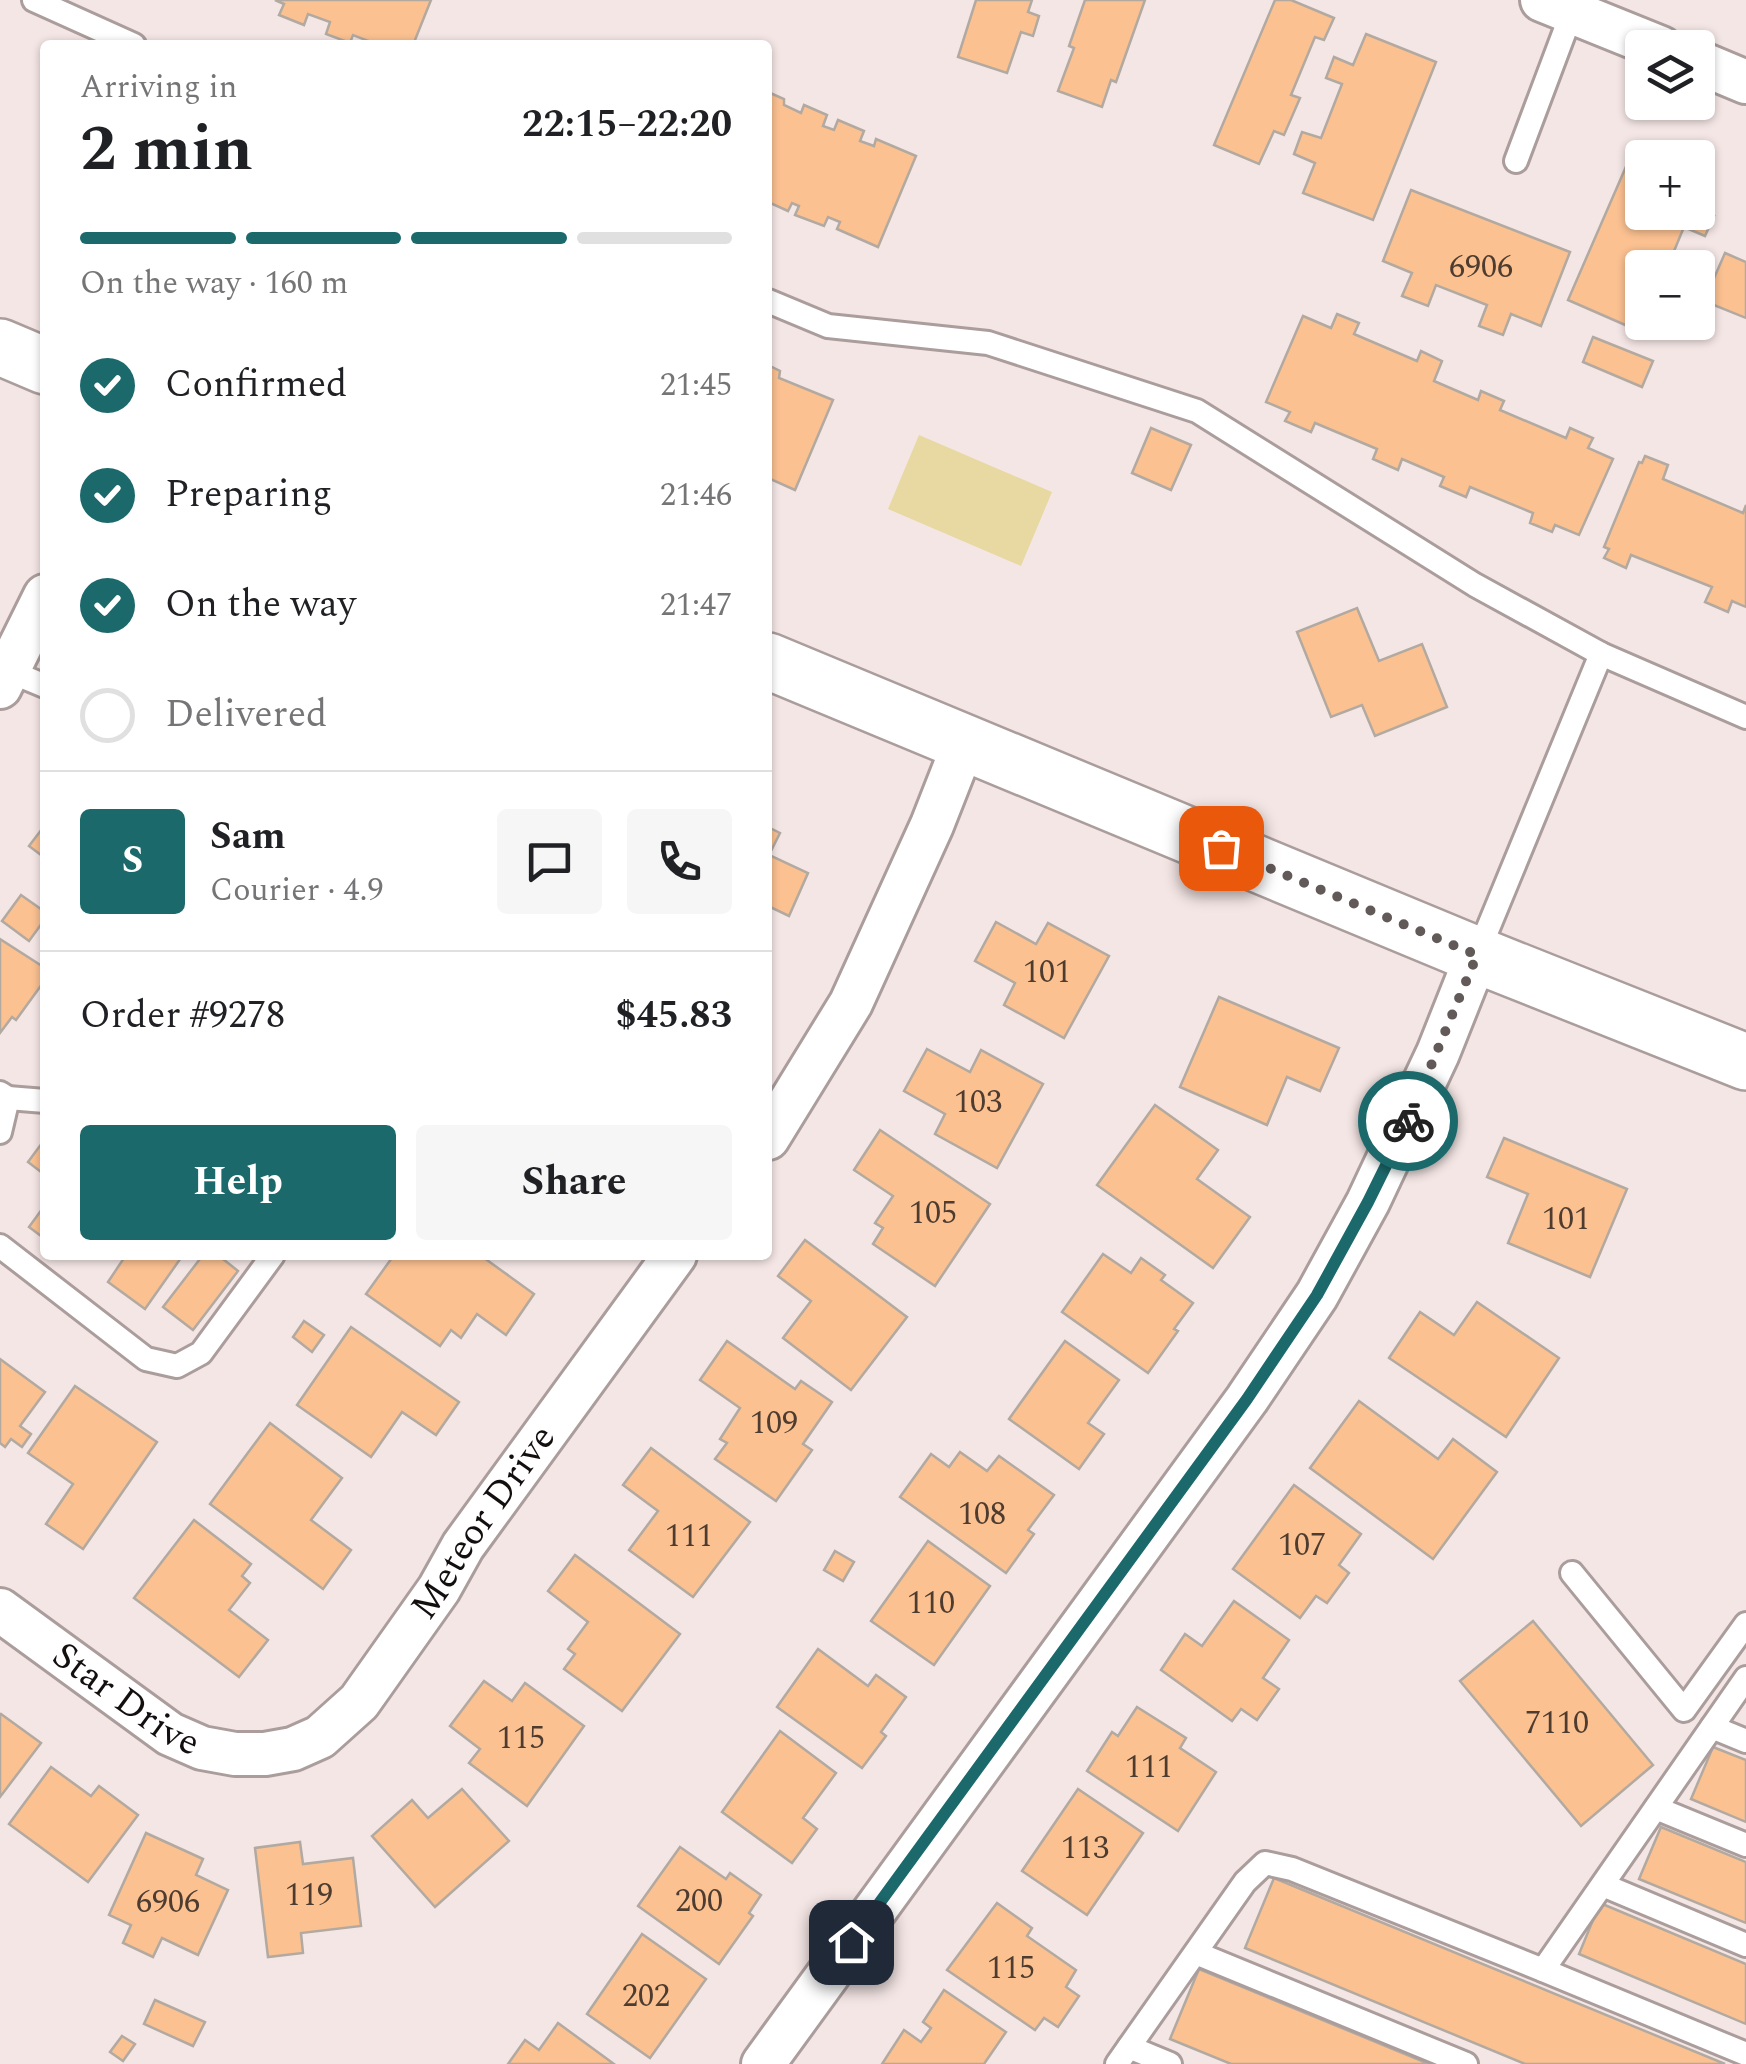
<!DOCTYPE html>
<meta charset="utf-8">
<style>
body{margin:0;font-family:Spectral,serif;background:#f6f6f6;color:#202124;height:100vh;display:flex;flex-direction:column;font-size:38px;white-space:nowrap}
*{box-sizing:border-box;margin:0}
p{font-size:32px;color:#757577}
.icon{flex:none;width:55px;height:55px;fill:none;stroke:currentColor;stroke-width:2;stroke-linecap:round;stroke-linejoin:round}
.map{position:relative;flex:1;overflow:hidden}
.drawer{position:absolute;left:40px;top:40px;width:732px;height:1220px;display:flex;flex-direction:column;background:#fff;border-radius:10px;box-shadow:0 2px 8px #0004}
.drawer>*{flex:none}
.tools{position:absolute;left:1625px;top:30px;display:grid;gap:20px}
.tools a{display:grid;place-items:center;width:90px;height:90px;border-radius:10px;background:#fff;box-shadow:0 2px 8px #0004;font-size:50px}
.pin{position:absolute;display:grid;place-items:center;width:85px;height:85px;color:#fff;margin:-42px;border-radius:20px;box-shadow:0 5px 15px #0006}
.courier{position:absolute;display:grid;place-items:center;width:100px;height:100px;margin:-50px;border:8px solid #1c696c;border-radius:50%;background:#fff;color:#222;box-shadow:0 2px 12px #0007}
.overview em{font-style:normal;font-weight:700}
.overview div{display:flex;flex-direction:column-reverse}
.overview{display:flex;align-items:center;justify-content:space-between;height:170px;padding:0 40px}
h1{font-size:65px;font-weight:700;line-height:75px}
.bar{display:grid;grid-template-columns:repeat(4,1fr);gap:15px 10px;align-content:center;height:120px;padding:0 40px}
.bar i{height:12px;border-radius:8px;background:#e0e0e0}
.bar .selected{background:#1c696c}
.bar p{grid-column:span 4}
.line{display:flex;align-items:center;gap:25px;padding:0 40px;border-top:2px solid #e0e0e0}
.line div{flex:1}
.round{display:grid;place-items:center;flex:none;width:105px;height:105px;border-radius:10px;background:#f6f6f6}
ol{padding:0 40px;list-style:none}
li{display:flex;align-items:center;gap:30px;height:110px}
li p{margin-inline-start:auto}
li .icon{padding:10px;border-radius:50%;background:#1c696c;color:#fff;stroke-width:4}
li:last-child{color:#757577}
li i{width:55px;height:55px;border:5px solid #e0e0e0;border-radius:50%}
.cta{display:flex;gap:20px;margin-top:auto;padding:20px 40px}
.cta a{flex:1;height:115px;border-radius:10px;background:#1c696c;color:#fff;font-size:40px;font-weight:700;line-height:115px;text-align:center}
.cta a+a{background:#f6f6f6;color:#202124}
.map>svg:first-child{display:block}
.green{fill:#e7d9a1}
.building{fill:#fbc191;stroke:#b2a9a1;stroke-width:2.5}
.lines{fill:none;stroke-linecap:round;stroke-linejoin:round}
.service-casing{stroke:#aa9d9c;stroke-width:28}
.minor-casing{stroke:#aa9d9c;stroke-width:48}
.primary-casing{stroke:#aa9d9c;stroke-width:60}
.service{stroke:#fff;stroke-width:22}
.minor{stroke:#fff;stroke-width:42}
.primary{stroke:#fff;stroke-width:55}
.done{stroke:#625a59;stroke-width:10;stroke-dasharray:0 18}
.route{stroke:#1c696c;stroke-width:12}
.labels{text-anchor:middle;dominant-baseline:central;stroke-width:8;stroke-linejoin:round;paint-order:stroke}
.number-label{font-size:32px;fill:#4d3c2f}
.street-label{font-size:38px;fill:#130f0e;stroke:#fff}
</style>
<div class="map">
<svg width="1746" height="2064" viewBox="0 0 1746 2064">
<rect width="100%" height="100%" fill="#f4e6e5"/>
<!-- green -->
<path class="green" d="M919,435L1052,492L1021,566L888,509Z"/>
<!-- building -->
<g class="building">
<path d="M275,0H431L413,45H370L371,42L353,35L350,43L326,34L330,22L308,14L304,25L279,15L284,4Z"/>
<path d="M976,0H1032L1028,12L1039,16L1033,36L1021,32L1007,73L958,57Z"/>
<path d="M1085,0H1145L1116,82L1111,80L1102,107L1058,91L1074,48L1069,46Z"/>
<path d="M1275,0H1291L1334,18L1324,40L1315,37L1291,95L1300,98L1284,135L1274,131L1259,164L1214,145Z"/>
<path d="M1366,34L1436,62L1373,220L1303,193L1315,163L1294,154L1302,132L1321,138L1342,84L1326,78L1334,57L1353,65Z"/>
<path d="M768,92L784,99V105L801,113L804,105L827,115L823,126L834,130L838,120L864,131L860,141L874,146L876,139L916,156L878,247L837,229L840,222L828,217L824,226L795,215L799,206L792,203L788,211L768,202Z"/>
<path d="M1635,146L1662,158H1642V212H1698V209L1714,216L1705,236L1684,227L1667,268H1642L1643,322L1639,331L1568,300Z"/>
<path d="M1411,190L1570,252L1541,326L1511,314L1503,335L1479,326L1487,305L1436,285L1428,306L1402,296L1412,273L1383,261Z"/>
<path d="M1725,253L1746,262V318L1704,301Z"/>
<path d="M1337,314L1359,323L1354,334L1417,361L1421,351L1442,361L1434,381L1478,400L1481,391L1504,401L1500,410L1566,438L1570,428L1593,438L1588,448L1613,459L1579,535L1555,525L1552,532L1530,523L1533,513L1470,487L1466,497L1440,486L1444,477L1402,459L1398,470L1373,459L1377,449L1315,423L1311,432L1285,421L1290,412L1266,402L1303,316L1331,328Z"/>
<path d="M1593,337L1653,361L1642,387L1583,362Z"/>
<path d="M768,365L780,371L779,378L833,400L795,490L768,478Z"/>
<path d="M1151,428L1191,445L1171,490L1132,473Z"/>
<path d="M1645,456L1668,465L1663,479L1743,513L1746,505V607L1732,601L1728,612L1705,602L1712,587L1631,555L1626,568L1604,558L1609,549L1604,547L1639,462L1642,463Z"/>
<path d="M1357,608L1379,661L1422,644L1447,707L1375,736L1362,705L1331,717L1297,632Z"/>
<path d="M45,825V858L29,846Z"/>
<path d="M768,827L780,833L769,855L808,873L789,916L768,906Z"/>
<path d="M21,895L45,912V919L29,941L2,921Z"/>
<path d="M996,922L1036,944L1048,923L1109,956L1064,1038L1004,1005L1015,983L975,961Z"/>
<path d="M0,939L45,968V980L16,1020L12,1017L0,1033Z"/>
<path d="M1219,997L1339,1048L1320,1091L1287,1077L1267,1125L1180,1087Z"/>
<path d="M927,1049L970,1072L981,1050L1043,1084L997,1168L935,1134L945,1114L904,1091Z"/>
<path d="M1155,1105L1218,1150L1197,1179L1250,1217L1213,1268L1097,1185Z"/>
<path d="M880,1130L990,1204L935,1286L873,1244L883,1228L875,1223L893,1196L854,1170Z"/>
<path d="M1504,1138L1627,1189L1590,1277L1508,1243L1528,1194L1487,1177Z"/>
<path d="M45,1139V1175L28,1162Z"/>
<path d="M45,1205V1239L29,1227Z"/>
<path d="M805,1240L907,1317L851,1390L783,1338L811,1301L778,1276Z"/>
<path d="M1103,1254L1131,1273L1141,1258L1165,1275L1161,1280L1193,1303L1174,1329L1178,1331L1148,1373L1062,1312Z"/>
<path d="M126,1255H183L145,1309L108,1282Z"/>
<path d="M203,1255H218L238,1271L193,1330L163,1307Z"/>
<path d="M394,1255H480L534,1294L506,1335L477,1314L461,1338L451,1330L440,1346L366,1294Z"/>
<path d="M1477,1302L1559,1358L1506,1437L1389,1358L1420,1312L1454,1335Z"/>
<path d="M304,1321L324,1335L312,1352L293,1337Z"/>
<path d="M351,1327L459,1402L436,1435L402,1412L371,1457L297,1405Z"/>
<path d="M727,1341L795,1389L801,1381L832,1402L803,1444L812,1450L776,1501L715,1459L727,1443L720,1439L740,1408L700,1380Z"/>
<path d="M1065,1341L1119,1380L1088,1423L1104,1434L1079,1469L1009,1419Z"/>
<path d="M0,1359L45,1392L20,1426L31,1434L22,1447L11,1439L5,1447L0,1443Z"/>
<path d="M75,1386L157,1442L83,1549L46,1524L73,1484L28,1453Z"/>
<path d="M1359,1401L1438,1459L1453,1439L1497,1472L1433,1559L1310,1468Z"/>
<path d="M270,1423L342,1478L311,1520L351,1550L323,1589L210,1504Z"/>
<path d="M651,1448L750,1522L693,1597L629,1550L658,1511L623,1485Z"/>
<path d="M960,1452L987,1471L999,1456L1054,1495L1028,1530L1034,1534L1006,1573L900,1497L931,1454L949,1467Z"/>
<path d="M1294,1485L1361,1534L1339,1565L1349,1573L1327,1603L1316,1596L1300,1618L1233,1569Z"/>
<path d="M194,1520L251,1564L242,1576L250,1583L229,1610L268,1640L239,1677L134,1598Z"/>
<path d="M928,1541L990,1586L934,1665L871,1621Z"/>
<path d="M835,1551L854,1562L843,1581L824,1570Z"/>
<path d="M575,1555L680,1634L622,1711L564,1669L575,1654L568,1649L588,1622L548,1591Z"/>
<path d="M1234,1601L1289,1640L1263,1678L1279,1689L1257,1720L1241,1709L1232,1721L1161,1670L1185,1634L1202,1646Z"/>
<path d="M1533,1621L1653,1765L1581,1826L1460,1681Z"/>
<path d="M818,1649L868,1686L876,1675L906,1697L881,1732L886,1736L862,1768L777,1707Z"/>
<path d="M484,1681L512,1701L525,1683L584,1726L527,1806L469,1763L480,1749L450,1726Z"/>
<path d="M1137,1707L1186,1738L1180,1748L1216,1772L1178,1831L1087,1771L1112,1732L1118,1736Z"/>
<path d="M1,1714L41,1743L0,1797V1715Z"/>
<path d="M780,1731L836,1773L803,1818L817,1829L792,1863L722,1812Z"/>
<path d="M1713,1747L1746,1760V1822L1691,1799Z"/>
<path d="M51,1767L91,1796L99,1786L138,1815L88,1882L9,1824Z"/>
<path d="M462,1789L509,1841L435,1907L372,1836L412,1800L428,1818Z"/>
<path d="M1078,1789L1143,1833L1087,1915L1022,1871Z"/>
<path d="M1661,1827L1746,1862V1923L1639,1879Z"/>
<path d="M146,1833L203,1859L196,1875L228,1890L198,1955L162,1938L153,1957L123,1943L131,1925L109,1915Z"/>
<path d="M300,1842L303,1864L353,1858L361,1926L301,1933L303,1953L268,1957L255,1848Z"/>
<path d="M680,1847L726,1879L730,1873L761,1895L749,1913L753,1916L719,1964L638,1906Z"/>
<path d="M1274,1878L1725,2064H1525L1245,1948Z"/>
<path d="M997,1903L1032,1928L1027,1936L1076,1970L1066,1987L1079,1996L1058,2027L1044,2018L1035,2030L947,1970Z"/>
<path d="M1600,1903L1746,1964V2024L1579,1954Z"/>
<path d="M642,1934L706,1979L650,2058L587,2014Z"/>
<path d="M1199,1969L1429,2064H1231L1170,2039Z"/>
<path d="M944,1990L1006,2032L984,2064H882L904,2030L921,2042L931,2028L923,2022Z"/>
<path d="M155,2000L205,2022L193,2046L144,2024Z"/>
<path d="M558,2023L614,2064H508L525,2040L539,2050Z"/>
<path d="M122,2036L135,2044L123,2061L110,2052Z"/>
</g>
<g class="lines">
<!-- service casing -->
<g class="service-casing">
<g id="service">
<path d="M34,0L134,45"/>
<path d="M1516,161L1572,12"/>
<path d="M768,301L828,326L988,343L1197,411L1475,585L1601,654L1746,717"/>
<path d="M9,671L45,686"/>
<path d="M1477,955L1601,654"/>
<path d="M0,1093L8,1098L0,1132"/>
<path d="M8,1098L45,1101"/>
<path d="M0,1246L146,1359L177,1366L201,1353L273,1255"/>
<path d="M1572,1573L1684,1710L1746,1624"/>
<path d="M1712,1727L1746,1741"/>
<path d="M1656,1808L1746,1845"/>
<path d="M1603,1885L1746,1945"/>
<path d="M1196,1953L1466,2064"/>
<path d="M1543,1970L1746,2054"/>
<path d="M1129,2047L1170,2064"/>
<path d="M1117,2064L1245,1882L1265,1863L1292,1869L1543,1970L1746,1678"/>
</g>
</g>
<!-- minor casing -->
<g class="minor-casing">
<g id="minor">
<path d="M1542,0L1661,48"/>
<path d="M1698,62L1746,82"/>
<path d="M0,687L45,596"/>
<path d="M768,1138L851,1003L932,825L965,741"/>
<path id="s1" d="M0,1610L170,1734L202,1748L235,1754H265L293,1749L320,1737L359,1702L439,1589L463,1546L675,1255"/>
<path d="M763,2064L1247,1399L1317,1295L1368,1202L1438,1053L1477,955"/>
</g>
</g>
<!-- primary casing -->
<g class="primary-casing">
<g id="primary">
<path d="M0,347L45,366"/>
<path d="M768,661L1477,955L1746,1062"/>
</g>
</g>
<!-- service -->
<use href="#service" class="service"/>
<!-- minor -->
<use href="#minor" class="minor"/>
<!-- primary -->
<use href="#primary" class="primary"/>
</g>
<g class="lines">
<!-- done -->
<path class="done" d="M1221,848L1477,955L1408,1121"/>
<!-- route -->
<path class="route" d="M851,1942L1247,1399L1317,1295L1368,1202L1408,1121"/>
</g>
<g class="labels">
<!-- number labels -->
<g class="number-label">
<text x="1481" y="267">6906</text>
<text x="1047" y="972">101</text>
<text x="978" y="1102">103</text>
<text x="933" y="1213">105</text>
<text x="1566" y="1219">101</text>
<text x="774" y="1423">109</text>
<text x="982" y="1514">108</text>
<text x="689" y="1536">111</text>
<text x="1302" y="1545">107</text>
<text x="931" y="1603">110</text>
<text x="1557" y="1723">7110</text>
<text x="521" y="1738">115</text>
<text x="1149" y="1767">111</text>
<text x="1085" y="1848">113</text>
<text x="309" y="1895">119</text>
<text x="699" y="1901">200</text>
<text x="168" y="1902">6906</text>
<text x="1011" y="1968">115</text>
<text x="646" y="1996">202</text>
</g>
<!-- street labels -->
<g class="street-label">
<text stroke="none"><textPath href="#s1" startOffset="638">Meteor Drive</textPath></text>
<text stroke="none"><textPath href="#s1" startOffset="155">Star Drive</textPath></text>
</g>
</g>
</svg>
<div class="tools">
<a><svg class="icon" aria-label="layers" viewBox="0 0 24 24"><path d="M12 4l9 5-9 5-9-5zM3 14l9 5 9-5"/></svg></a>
<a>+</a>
<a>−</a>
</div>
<div class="pin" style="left:1221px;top:848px;background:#ea580c"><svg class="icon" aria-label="bag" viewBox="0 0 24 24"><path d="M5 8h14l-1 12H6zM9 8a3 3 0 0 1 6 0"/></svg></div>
<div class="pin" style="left:851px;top:1942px;background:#1f2937"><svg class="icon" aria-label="home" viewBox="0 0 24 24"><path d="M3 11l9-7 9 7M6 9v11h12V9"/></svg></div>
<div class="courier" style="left:1408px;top:1121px"><svg class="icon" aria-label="bike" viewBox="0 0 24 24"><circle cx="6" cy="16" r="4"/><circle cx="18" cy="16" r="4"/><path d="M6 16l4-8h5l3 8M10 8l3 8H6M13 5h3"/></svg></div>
<section class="drawer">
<div class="overview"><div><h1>2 min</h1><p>Arriving in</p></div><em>22:15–22:20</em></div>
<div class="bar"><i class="selected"></i><i class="selected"></i><i class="selected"></i><i></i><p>On the way · 160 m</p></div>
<ol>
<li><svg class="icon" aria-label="check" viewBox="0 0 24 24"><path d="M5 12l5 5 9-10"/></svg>Confirmed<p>21:45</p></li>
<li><svg class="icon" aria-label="check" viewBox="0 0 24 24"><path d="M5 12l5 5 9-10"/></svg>Preparing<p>21:46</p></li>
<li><svg class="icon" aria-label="check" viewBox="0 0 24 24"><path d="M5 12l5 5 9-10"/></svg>On the way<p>21:47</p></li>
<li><i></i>Delivered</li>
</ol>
<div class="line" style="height:180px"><b class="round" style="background:#1c696c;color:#fff">S</b><div><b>Sam</b><p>Courier · 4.9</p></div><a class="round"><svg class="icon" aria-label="chat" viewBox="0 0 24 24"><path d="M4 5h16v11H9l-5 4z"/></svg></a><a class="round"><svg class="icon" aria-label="phone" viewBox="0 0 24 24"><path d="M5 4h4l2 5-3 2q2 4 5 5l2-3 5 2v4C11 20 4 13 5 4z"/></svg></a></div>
<div class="line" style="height:130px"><div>Order #9278</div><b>$45.83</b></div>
<div class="cta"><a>Help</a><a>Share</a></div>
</section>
</div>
